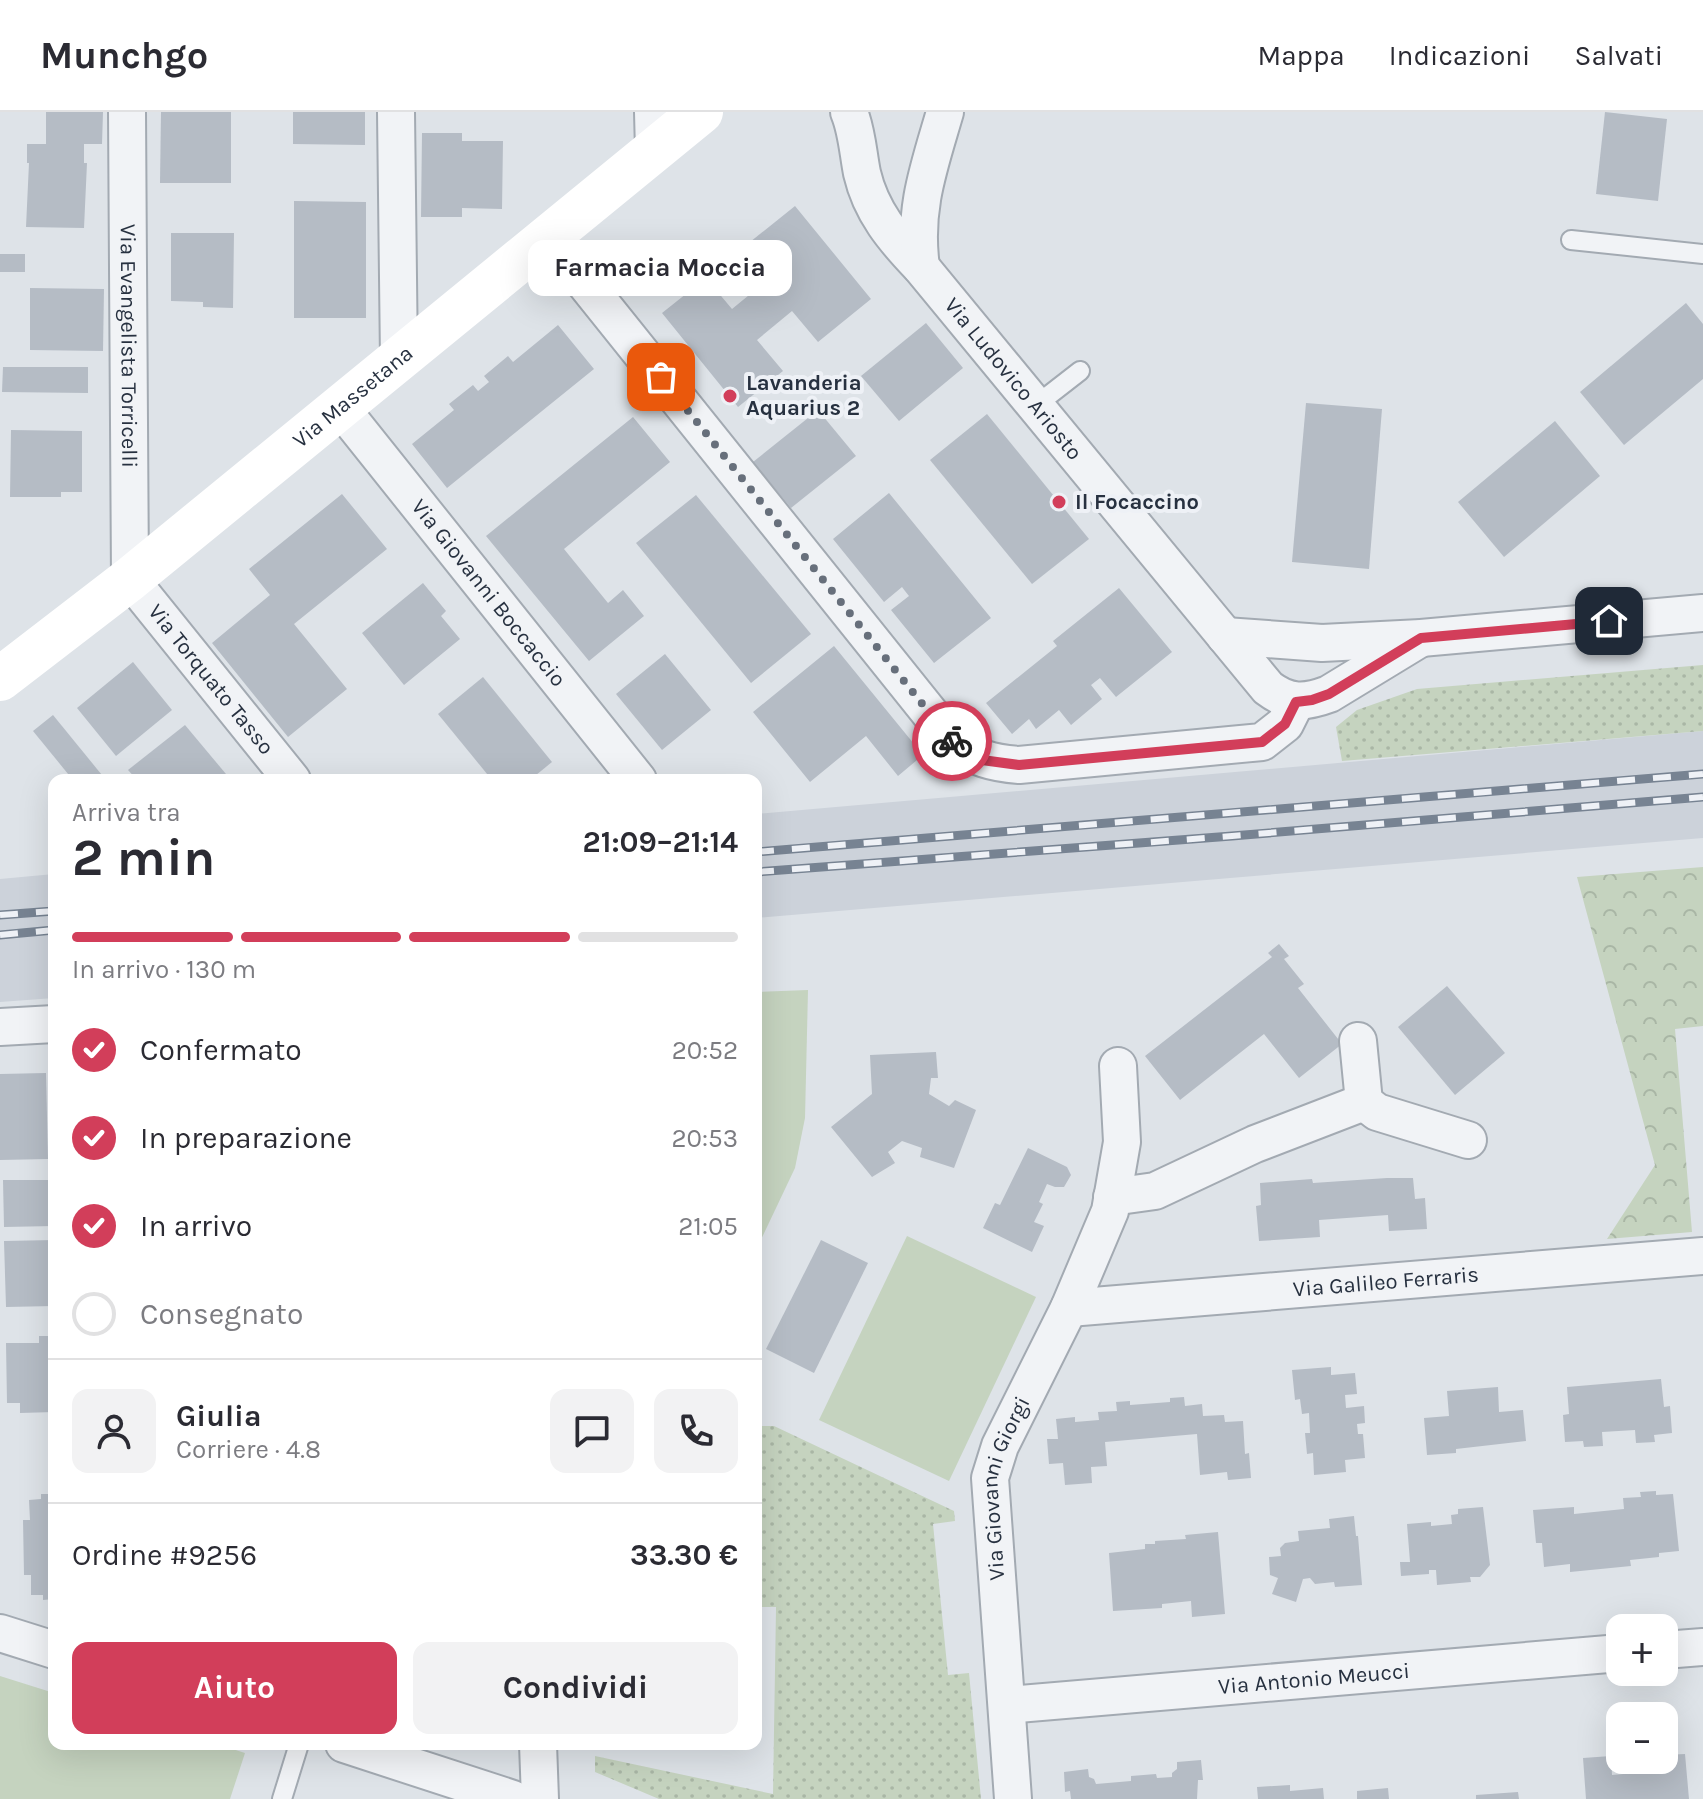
<!DOCTYPE html>
<html lang="it">
<meta charset="utf-8">
<style>
body{margin:0;font-family:Karla,sans-serif;background:#f2f2f3;color:#2b2b33;height:100vh;display:flex;flex-direction:column;font-size:30px;white-space:nowrap}
*{box-sizing:border-box;margin:0}
p{font-size:26px;color:#7c7c81}
.icon{flex:none;width:44px;height:44px;fill:none;stroke:currentColor;stroke-width:2;stroke-linecap:round;stroke-linejoin:round}
.map{position:relative;flex:1;overflow:hidden}
.drawer{position:absolute;left:48px;top:662px;width:714px;height:976px;display:flex;flex-direction:column;background:#fff;border-radius:16px;box-shadow:0 8px 32px #0002}
.drawer>*{flex:none}
.tools{position:absolute;left:1606px;top:1502px;display:grid;gap:16px}
.tools a{display:grid;place-items:center;width:72px;height:72px;border-radius:16px;background:#fff;box-shadow:0 8px 32px #0002;font-size:40px}
.pin{position:absolute;display:grid;place-items:center;width:68px;height:68px;color:#fff;margin:-34px;border-radius:16px;box-shadow:0 4px 12px #0006}
.courier{position:absolute;display:grid;place-items:center;width:80px;height:80px;margin:-40px;border:6px solid #d23e5a;border-radius:50%;background:#fff;color:#222;box-shadow:0 2px 10px #0007}
.bubble{position:absolute;height:56px;border-radius:16px;background:#fff;box-shadow:0 8px 32px #0002;font-size:26px;font-weight:700;line-height:56px;text-align:center}
.summary em{font-style:normal;font-weight:700}
.summary div{display:flex;flex-direction:column-reverse}
.summary{display:flex;align-items:center;justify-content:space-between;height:136px;padding:0 24px}
h1{font-size:52px;font-weight:700;line-height:60px}
.bar{display:grid;grid-template-columns:repeat(4,1fr);gap:12px 8px;align-content:center;height:96px;padding:0 24px}
.bar i{height:10px;border-radius:6px;background:#e1e1e2}
.bar .active{background:#d23e5a}
.bar p{grid-column:span 4}
.line{display:flex;align-items:center;gap:20px;padding:0 24px;border-top:2px solid #e1e1e2}
.line div{flex:1}
.round{display:grid;place-items:center;flex:none;width:84px;height:84px;border-radius:16px;background:#f2f2f3}
ol{padding:0 24px;list-style:none}
li{display:flex;align-items:center;gap:24px;height:88px}
li p{margin-inline-start:auto}
li .icon{padding:8px;border-radius:50%;background:#d23e5a;color:#fff;stroke-width:4}
li:last-child{color:#7c7c81}
li i{width:44px;height:44px;border:4px solid #e1e1e2;border-radius:50%}
.action{display:flex;gap:16px;margin-top:auto;padding:16px 24px}
.action a{flex:1;height:92px;border-radius:16px;background:#d23e5a;color:#fff;font-size:32px;font-weight:700;line-height:92px;text-align:center}
.action a+a{background:#f2f2f3;color:#2b2b33}
header{display:flex;align-items:center;gap:48px;box-sizing:border-box;height:112px;padding:0 40px;background:#fff;border-bottom:2px solid #e1e1e2}
header strong{font-size:38px}
nav{display:flex;gap:44px;margin-inline-start:auto;font-size:28px}
.map>svg:first-child{display:block}
.built{fill:#ccd2da}
.grass{fill:url(#grass-dots)}
.park{fill:url(#park-crowns)}
.garden{fill:#c5d3bf}
.building{fill:#b5bcc5}
.lines{fill:none;stroke-linecap:round;stroke-linejoin:round}
.lane-casing{stroke:#a3aab2;stroke-width:22}
.street-casing{stroke:#a3aab2;stroke-width:40}
.lane{stroke:#f1f3f6;stroke-width:18}
.street{stroke:#f1f3f6;stroke-width:36}
.secondary{stroke:#fff;stroke-width:44}
.rail-casing{stroke:#778392;stroke-width:9}
.rail{stroke:#eef1f6;stroke-width:6;stroke-dasharray:18;stroke-linecap:butt}
.done{stroke:#676f7b;stroke-width:8;stroke-dasharray:0 14.4}
.route{stroke:#d23e5a;stroke-width:10}
.poi-dot{fill:#d23e5a;stroke:#eef1f6;stroke-width:3}
.labels{text-anchor:middle;dominant-baseline:central;stroke-width:8;stroke-linejoin:round;paint-order:stroke}
.street-label{font-size:22px;fill:#273140;stroke:#eef1f6}
.poi-label{font-size:22px;font-weight:bold;fill:#273140;stroke:#eef1f6;text-anchor:start}
</style>
<header>
<strong>Munchgo</strong>
<nav><a>Mappa</a><a>Indicazioni</a><a>Salvati</a></nav>
</header>
<div class="map">
<svg width="1703" height="1687" viewBox="0 0 1703 1687">
<defs>
<pattern id="grass-dots" width="8" height="8" patternUnits="userSpaceOnUse" patternTransform="scale(2)"><rect width="8" height="8" fill="#c5d3bf"/><path d="M2 2h.1M6 6h.1" fill="none" stroke="#a9b6a5" stroke-width="1.8" stroke-linecap="round"/></pattern>
<pattern id="park-crowns" width="20" height="18" patternUnits="userSpaceOnUse" patternTransform="scale(2)"><rect width="20" height="18" fill="#c5d3bf"/><path d="M2 6a3 3 0 1 1 6 0M12 15a3 3 0 1 1 6 0" fill="none" stroke="#a9b6a5"/></pattern>
</defs>
<rect width="100%" height="100%" fill="#dee3e8"/>
<!-- built -->
<g class="built">
<path d="M1703,619V726L756,806V702Z"/>
<path d="M54,762V886L0,890V767Z"/>
</g>
<!-- grass -->
<g class="grass">
<path d="M1703,553V619L1342,649L1336,615L1357,598L1417,577Z"/>
<path d="M756,1314H774L954,1399L955,1409L933,1412L948,1563L969,1561L981,1687H659L595,1660V1644L773,1682L776,1495H756Z"/>
</g>
<!-- park -->
<path class="park" d="M1703,755V914L1675,917L1692,1120L1607,1127L1655,1053L1577,765Z"/>
<!-- garden -->
<g class="garden">
<path d="M808,878L805,1006L795,1056L756,1138V880Z"/>
<path d="M907,1124L1036,1185L949,1369L819,1308Z"/>
<path d="M0,1564L54,1581V1632H217L245,1641L230,1687H0Z"/>
</g>
<!-- building -->
<g class="building">
<path d="M46,0H103L102,32H84V51H87L84,116L26,115L29,51H27V32H46Z"/>
<path d="M161,0H231V71H160Z"/>
<path d="M293,0H365V33L293,32Z"/>
<path d="M1605,0L1667,7L1658,89L1596,82Z"/>
<path d="M422,21H462V29H503L502,97L462,96V105H421Z"/>
<path d="M294,89L366,90V206H294Z"/>
<path d="M795,94L871,187L818,230L792,199L757,228L783,259L738,295L662,201L706,166L732,197L776,161L750,130Z"/>
<path d="M171,121H234L233,196L203,195V190L171,189Z"/>
<rect x="0" y="142" width="25" height="18"/>
<path d="M30,176L104,177L103,239L30,238Z"/>
<path d="M1686,191L1703,212V267L1624,333L1580,280Z"/>
<path d="M926,211L963,256L899,309L861,264Z"/>
<path d="M558,213L594,257L447,376L412,332L454,298L449,292L473,273L478,279L489,270L484,264L508,244L513,250Z"/>
<path d="M3,255H88V281L2,280Z"/>
<path d="M1306,291L1382,297L1369,457L1292,450Z"/>
<path d="M818,298L856,344L791,396L753,350Z"/>
<path d="M987,302L1089,427L1032,472L930,348Z"/>
<path d="M633,305L670,350L564,437L608,491L623,478L644,504L589,549L486,424Z"/>
<path d="M1555,309L1600,364L1504,445L1458,390Z"/>
<path d="M11,318L82,319V380H61V385H10Z"/>
<path d="M889,381L991,506L934,551L891,498L909,484L905,479L902,475L884,490L833,427Z"/>
<path d="M342,382L387,437L294,512L347,577L288,625L212,531L270,483L249,457Z"/>
<path d="M696,383L811,522L751,571L636,431Z"/>
<path d="M423,471L446,499L441,504L460,527L404,573L362,521Z"/>
<path d="M1119,476L1172,540L1116,585L1100,566L1091,573L1102,587L1071,613L1059,598L1036,617L1029,607L1012,622L986,591L1057,534L1053,529Z"/>
<path d="M834,534L923,643L898,664L866,624L810,670L753,600Z"/>
<path d="M665,542L711,598L662,638L616,582Z"/>
<path d="M133,550L172,598L116,644L77,596Z"/>
<path d="M483,565L552,650L530,668H492L438,602Z"/>
<path d="M53,603L106,668H73L33,619Z"/>
<path d="M185,613L231,668H137L128,658Z"/>
<path d="M1279,832L1289,844L1284,847L1304,872L1298,876L1342,932L1299,966L1264,922L1180,988L1145,944L1272,845L1268,841Z"/>
<path d="M1447,874L1505,941L1455,983L1398,915Z"/>
<path d="M936,940L938,966H931L929,982L949,994L955,988L976,998L954,1056L920,1045L922,1036L902,1029L888,1040L895,1051L872,1065L831,1015L872,982L870,943Z"/>
<path d="M46,961L48,1047L0,1048V962Z"/>
<path d="M1028,1036L1067,1055L1071,1063L1064,1075H1055L1047,1072L1039,1090L1043,1092L1034,1110L1044,1114L1032,1140L983,1116L995,1091L1000,1093Z"/>
<path d="M1387,1066H1413L1415,1087L1425,1086L1427,1117L1389,1119L1388,1103L1319,1108L1320,1125L1259,1129L1256,1094L1261,1093L1260,1071L1312,1067L1313,1071Z"/>
<path d="M3,1068H54V1114L4,1115Z"/>
<path d="M54,1128V1194L6,1195L4,1129Z"/>
<path d="M821,1128L868,1151L814,1261L766,1237Z"/>
<path d="M39,1224H54V1300L20,1301V1291H7L6,1231H39Z"/>
<path d="M1331,1255V1263L1355,1261L1357,1282L1345,1283L1346,1296L1364,1294L1365,1311L1357,1312L1358,1322H1363L1365,1346L1345,1348L1346,1360L1314,1363L1313,1341L1307,1342L1305,1321H1310L1309,1301L1302,1302L1300,1287L1295,1288L1292,1258Z"/>
<path d="M1661,1267L1664,1295L1670,1294L1672,1321L1654,1323L1655,1330L1636,1331L1635,1318L1602,1320L1603,1334L1584,1335L1583,1329L1565,1330L1563,1303L1569,1302L1567,1275Z"/>
<path d="M1498,1275L1499,1300L1523,1298L1526,1329L1456,1337V1341L1427,1343L1424,1306L1449,1304L1447,1279Z"/>
<path d="M1184,1285L1185,1294L1202,1292L1203,1304L1224,1303L1225,1310L1243,1309L1245,1342L1249,1341L1251,1366L1228,1368L1227,1360L1200,1363L1197,1322L1105,1330L1107,1354L1091,1355L1092,1371L1065,1373L1063,1351L1049,1352L1047,1327H1058L1056,1307L1075,1305V1310L1099,1308L1098,1300L1117,1299L1116,1290L1130,1289V1293L1170,1290V1286Z"/>
<path d="M1656,1379V1383L1673,1382L1679,1439L1659,1441V1445L1630,1448L1631,1454L1570,1460V1452L1544,1455L1542,1431H1536L1533,1398L1574,1395V1402L1624,1397L1623,1386L1641,1385L1640,1380Z"/>
<path d="M41,1382H54V1487L43,1488V1483H31V1463H24L23,1408H30L29,1388L41,1387Z"/>
<path d="M1483,1395L1490,1453L1480,1465H1470L1471,1470L1437,1473L1436,1458H1429V1462L1401,1464L1400,1450H1410L1407,1412L1431,1410V1414L1452,1412L1451,1403L1458,1402V1397Z"/>
<path d="M1354,1404L1356,1424H1358L1362,1473L1335,1475L1334,1470L1315,1472L1310,1466L1303,1467L1296,1490L1272,1482L1278,1466L1270,1463L1269,1445L1281,1444L1280,1436L1285,1431L1299,1429L1298,1419L1330,1416L1329,1407Z"/>
<path d="M1218,1420L1225,1502L1192,1505L1191,1489L1162,1492V1496L1113,1499L1109,1441L1145,1437V1432H1155V1429L1186,1427L1185,1423Z"/>
<path d="M1685,1642L1689,1687H1586L1583,1646L1611,1644L1612,1663L1645,1660L1644,1648H1664V1643Z"/>
<path d="M1201,1648L1203,1668H1198L1197,1687H1071L1070,1679L1065,1680L1064,1660L1088,1657L1089,1665L1094,1667L1096,1672L1131,1669V1664L1156,1662L1157,1666L1172,1665V1661L1177,1657V1650Z"/>
<path d="M1290,1673V1679L1323,1676L1324,1687H1258L1257,1675Z"/>
<path d="M1388,1676L1389,1687H1357V1679Z"/>
<path d="M1518,1680L1519,1687H1476V1683Z"/>
</g>
<g class="lines">
<!-- lane casing -->
<g class="lane-casing">
<g id="lane">
<path d="M1571,128L1703,142"/>
<path d="M1035,294L1080,259"/>
<path d="M282,1687L299,1632"/>
</g>
</g>
<!-- street casing -->
<g class="street-casing">
<g id="street">
<path id="s1" d="M127,0L130,467L292,668"/>
<path d="M396,0L399,248"/>
<path d="M653,0L654,39"/>
<path id="s2" d="M849,0C857,19 858,41 862,61C871,100 894,127 921,155L1268,576C1289,592 1305,591 1329,582L1421,526"/>
<path d="M548,125L953,630C975,646 992,651 1019,653L1262,630L1285,612L1296,590"/>
<path d="M921,155C913,97 929,55 945,0"/>
<path id="s3" d="M340,295L638,668"/>
<path d="M1225,524L1322,531L1421,526L1703,501"/>
<path d="M0,915L54,912"/>
<path d="M1364,990L1377,1000L1468,1028"/>
<path d="M1112,1085L1155,1079L1255,1032L1364,990L1358,929"/>
<path id="s4" d="M1069,1196L1703,1144"/>
<path d="M0,1521L54,1538"/>
<path d="M1664,1538L1703,1535"/>
<path id="s5" d="M1007,1593L1620,1541"/>
<path d="M344,1632L513,1687"/>
<path d="M538,1632L540,1687"/>
<path id="s6" d="M1013,1687L990,1366L1000,1334L1069,1196L1110,1099L1122,1030L1118,954"/>
</g>
</g>
<!-- lane -->
<use href="#lane" class="lane"/>
<!-- street -->
<use href="#street" class="street"/>
<!-- secondary -->
<path class="secondary" id="s7" d="M0,567L130,467L701,0"/>
<!-- rail casing -->
<g class="rail-casing">
<g id="rail">
<path d="M756,740L1703,662"/>
<path d="M756,760L1232,724L1703,685"/>
<path d="M0,803L54,799"/>
<path d="M0,823L54,818"/>
</g>
</g>
<!-- rail -->
<use href="#rail" class="rail"/>
</g>
<g class="lines">
<!-- done -->
<path class="done" d="M661,265L952,629"/>
<!-- route -->
<path class="route" d="M952,629L982,648L1019,653L1262,630L1285,612L1296,590L1312,588L1329,582L1421,526L1609,509"/>
</g>
<!-- markers -->
<g class="poi-dot">
<circle cx="730" cy="284" r="8"/>
<circle cx="1059" cy="390" r="8"/>
</g>
<g class="labels">
<!-- street labels -->
<g class="street-label">
<text stroke="none"><textPath href="#s1" startOffset="234">Via Evangelista Torricelli</textPath></text>
<text stroke="none"><textPath href="#s2" startOffset="320">Via Ludovico Ariosto</textPath></text>
<text stroke="none"><textPath href="#s7" startOffset="452">Via Massetana</textPath></text>
<text stroke="none"><textPath href="#s3" startOffset="238">Via Giovanni Boccaccio</textPath></text>
<text stroke="none"><textPath href="#s1" startOffset="596">Via Torquato Tasso</textPath></text>
<text stroke="none"><textPath href="#s4" startOffset="318">Via Galileo Ferraris</textPath></text>
<text stroke="none"><textPath href="#s6" startOffset="314">Via Giovanni Giorgi</textPath></text>
<text stroke="none"><textPath href="#s5" startOffset="308">Via Antonio Meucci</textPath></text>
</g>
<!-- poi labels -->
<g class="poi-label">
<text x="746" y="271">Lavanderia<tspan x="746" dy="25">Aquarius 2</tspan></text>
<text x="1075" y="390">Il Focaccino</text>
</g>
</g>
</svg>
<div class="tools">
<a>+</a>
<a>−</a>
</div>
<div class="pin" style="left:661px;top:265px;background:#ea580c"><svg class="icon" aria-label="bag" viewBox="0 0 24 24"><path d="M5 8h14l-1 12H6zM9 8a3 3 0 0 1 6 0"/></svg></div>
<div class="pin" style="left:1609px;top:509px;background:#1f2937"><svg class="icon" aria-label="home" viewBox="0 0 24 24"><path d="M3 11l9-7 9 7M6 9v11h12V9"/></svg></div>
<div class="courier" style="left:952px;top:629px"><svg class="icon" aria-label="bike" viewBox="0 0 24 24"><circle cx="6" cy="16" r="4"/><circle cx="18" cy="16" r="4"/><path d="M6 16l4-8h5l3 8M10 8l3 8H6M13 5h3"/></svg></div>
<div class="bubble" style="left:528px;top:128px;width:264px">Farmacia Moccia</div>
<section class="drawer">
<div class="summary"><div><h1>2 min</h1><p>Arriva tra</p></div><em>21:09–21:14</em></div>
<div class="bar"><i class="active"></i><i class="active"></i><i class="active"></i><i></i><p>In arrivo · 130 m</p></div>
<ol>
<li><svg class="icon" aria-label="check" viewBox="0 0 24 24"><path d="M5 12l5 5 9-10"/></svg>Confermato<p>20:52</p></li>
<li><svg class="icon" aria-label="check" viewBox="0 0 24 24"><path d="M5 12l5 5 9-10"/></svg>In preparazione<p>20:53</p></li>
<li><svg class="icon" aria-label="check" viewBox="0 0 24 24"><path d="M5 12l5 5 9-10"/></svg>In arrivo<p>21:05</p></li>
<li><i></i>Consegnato</li>
</ol>
<div class="line" style="height:144px"><a class="round"><svg class="icon" aria-label="person" viewBox="0 0 24 24"><circle cx="12" cy="8" r="4"/><path d="M4 21q1-7 8-7t8 7"/></svg></a><div><b>Giulia</b><p>Corriere · 4.8</p></div><a class="round"><svg class="icon" aria-label="chat" viewBox="0 0 24 24"><path d="M4 5h16v11H9l-5 4z"/></svg></a><a class="round"><svg class="icon" aria-label="phone" viewBox="0 0 24 24"><path d="M5 4h4l2 5-3 2q2 4 5 5l2-3 5 2v4C11 20 4 13 5 4z"/></svg></a></div>
<div class="line" style="height:104px"><div>Ordine #9256</div><b>33.30 €</b></div>
<div class="action"><a>Aiuto</a><a>Condividi</a></div>
</section>
</div>
